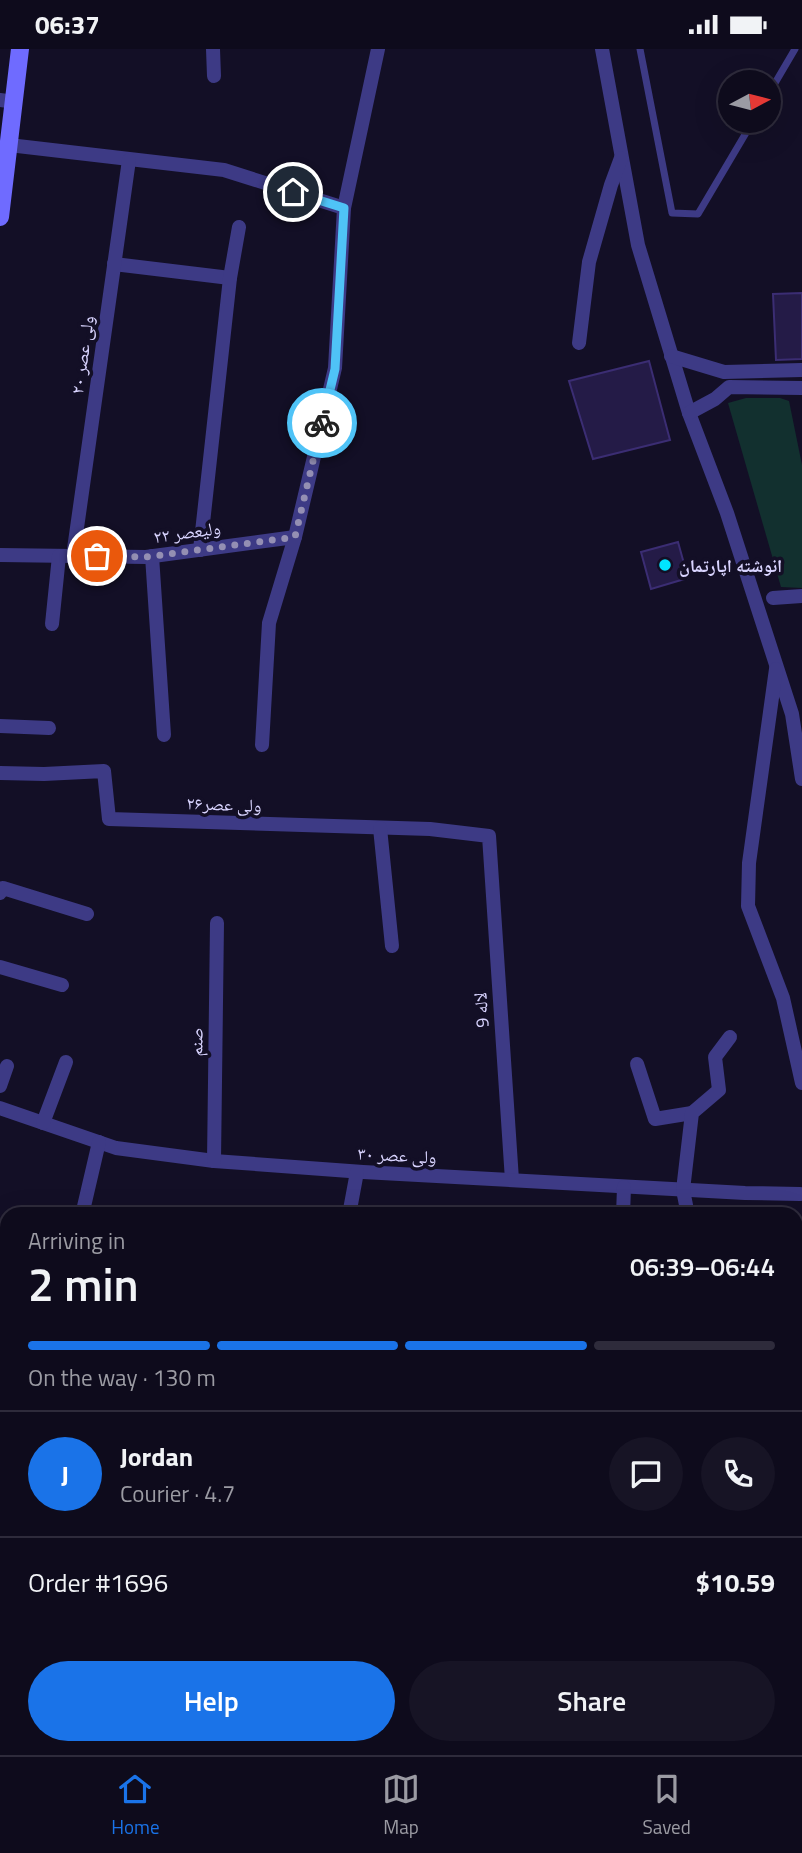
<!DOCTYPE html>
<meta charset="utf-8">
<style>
body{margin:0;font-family:"Titillium Web","Noto Naskh Arabic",sans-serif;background:#171425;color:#f1f3f6;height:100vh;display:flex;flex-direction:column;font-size:26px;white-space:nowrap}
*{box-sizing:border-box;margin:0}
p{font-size:23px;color:#9b9ba3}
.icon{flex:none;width:38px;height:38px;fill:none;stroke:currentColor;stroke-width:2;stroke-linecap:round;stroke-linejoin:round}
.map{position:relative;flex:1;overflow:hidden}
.sheet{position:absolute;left:0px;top:1158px;width:803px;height:548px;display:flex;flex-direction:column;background:#0e0b1c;border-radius:21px 21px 0 0;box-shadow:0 7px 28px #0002,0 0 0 2px #2e2b3b}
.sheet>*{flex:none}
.needle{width:46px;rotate:83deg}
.buttons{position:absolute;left:718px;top:21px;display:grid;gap:14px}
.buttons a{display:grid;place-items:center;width:63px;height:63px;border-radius:50%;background:#0e0b1c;box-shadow:0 7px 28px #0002,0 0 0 2px #2e2b3b;font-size:35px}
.pin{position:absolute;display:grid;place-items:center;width:60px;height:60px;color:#fff;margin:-30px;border:4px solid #fff;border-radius:50%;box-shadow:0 2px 7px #0007}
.courier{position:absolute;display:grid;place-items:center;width:70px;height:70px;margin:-35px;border:5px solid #4fc3f7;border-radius:50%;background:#fff;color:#222;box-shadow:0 2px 9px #0007}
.summary em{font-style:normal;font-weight:600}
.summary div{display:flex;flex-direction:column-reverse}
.summary{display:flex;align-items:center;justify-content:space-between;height:119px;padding:0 28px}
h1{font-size:46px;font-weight:600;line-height:52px}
.bar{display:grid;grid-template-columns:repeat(4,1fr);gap:10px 7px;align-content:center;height:84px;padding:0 28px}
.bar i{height:9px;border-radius:5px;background:#2e2b3b}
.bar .on{background:#1a73e8}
.bar p{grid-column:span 4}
.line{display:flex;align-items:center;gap:18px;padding:0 28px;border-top:2px solid #2e2b3b}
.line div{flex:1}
.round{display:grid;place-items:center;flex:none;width:74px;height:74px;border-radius:37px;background:#171425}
.primary-button{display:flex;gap:14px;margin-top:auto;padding:14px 28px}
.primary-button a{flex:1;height:80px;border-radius:42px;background:#1a73e8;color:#fff;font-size:28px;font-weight:600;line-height:80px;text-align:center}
.primary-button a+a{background:#171425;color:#f1f3f6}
.status{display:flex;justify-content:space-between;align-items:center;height:49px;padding:0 35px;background:#0e0b1c;direction:ltr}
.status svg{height:19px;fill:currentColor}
.tabs{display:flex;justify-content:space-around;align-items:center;height:98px;border-top:2px solid #2e2b3b;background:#0e0b1c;font-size:19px;color:#9b9ba3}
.tabs a{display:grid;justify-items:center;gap:4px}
.tabs .on{color:#1a73e8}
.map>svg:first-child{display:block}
.green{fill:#12302f}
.building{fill:#241b47;stroke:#3b2d73;stroke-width:2}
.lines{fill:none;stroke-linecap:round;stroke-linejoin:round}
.service{stroke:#3d3a85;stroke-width:7}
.minor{stroke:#3d3a85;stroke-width:14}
.secondary{stroke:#6f6bff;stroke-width:18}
.done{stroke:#948fb3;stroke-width:7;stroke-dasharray:0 12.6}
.route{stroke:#4fc3f7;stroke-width:9}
.poi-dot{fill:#00e5ff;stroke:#130f26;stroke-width:2.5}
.labels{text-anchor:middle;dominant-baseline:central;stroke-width:7;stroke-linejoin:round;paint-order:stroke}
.street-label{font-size:18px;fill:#d9d4ff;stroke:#130f26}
.poi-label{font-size:18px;font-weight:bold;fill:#d9d4ff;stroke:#130f26;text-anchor:start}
</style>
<div class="status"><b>06:37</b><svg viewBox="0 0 49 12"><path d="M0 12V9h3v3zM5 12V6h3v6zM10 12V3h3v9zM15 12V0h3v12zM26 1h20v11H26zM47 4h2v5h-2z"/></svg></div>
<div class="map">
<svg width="802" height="1706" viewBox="0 0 802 1706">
<rect width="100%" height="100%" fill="#130f26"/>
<!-- green -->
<path class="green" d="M746,349H780L789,352L802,416V539L781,538L728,354Z"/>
<!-- building -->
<g class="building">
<path d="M802,244V310L776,311L773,245Z"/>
<path d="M649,312L670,391L593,410L569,332Z"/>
<path d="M678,493L688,529L651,540L641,503Z"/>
</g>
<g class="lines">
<!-- service -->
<g class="service">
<path d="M640,0L672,164L698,165L753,72"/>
<path d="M768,46L795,0"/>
</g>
<!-- minor -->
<g class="minor">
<path d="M213,0L214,27"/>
<path d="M602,0L638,196L689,364L727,464L792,665L802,730"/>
<path d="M0,51L14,53"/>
<path d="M9,96L224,121L344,159"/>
<path d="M114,215L230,229"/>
<path d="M579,294L589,213L611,136L621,109"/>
<path d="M671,307L724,323L802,321"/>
<path d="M689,364L715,350L729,338L802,339"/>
<path d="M200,501L230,229L239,178"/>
<path d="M0,506L146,508L295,488"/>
<path d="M73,507L129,111"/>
<path d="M152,507L164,686"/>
<path d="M773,549L802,547"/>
<path d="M52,575L59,507"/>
<path d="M776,620L749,814L748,857L783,949L802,1034"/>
<path d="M0,677L49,679"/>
<path d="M262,696L269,574L295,488L335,319L344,159L378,0"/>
<path d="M0,724L44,725L104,722L109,770L430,780L489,787L512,1131"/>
<path d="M380,779L392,897"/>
<path d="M0,844L3,839L87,865"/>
<path d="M0,918L62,936"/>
<path d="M637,1015L655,1070L692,1064"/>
<path d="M0,1037L7,1017"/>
<path d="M0,1059L116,1099L214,1112L363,1123L745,1144L800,1145"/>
<path d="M43,1074L66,1013"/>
<path d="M214,1112L217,874"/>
<path d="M82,1166L99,1093"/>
<path d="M349,1166L357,1123"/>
<path d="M623,1166L624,1138"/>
<path d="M688,1166L683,1141L692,1064L719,1041L715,1008L730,988"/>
<path d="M0,1189L7,1192"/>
<path d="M796,1325L802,1357"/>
<path d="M96,1706L98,1699"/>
</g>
<!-- secondary -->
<path class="secondary" d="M0,168L20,0"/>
</g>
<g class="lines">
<!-- done -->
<path class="done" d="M97,507L146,508L295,488L322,374"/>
<!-- route -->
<path class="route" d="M293,143L344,159L335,320L322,374"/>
</g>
<!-- markers -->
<circle class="poi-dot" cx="665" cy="516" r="7"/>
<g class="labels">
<!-- street labels -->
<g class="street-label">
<text transform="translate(82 306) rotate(-82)">ولی عصر ۲۰</text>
<text transform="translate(187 483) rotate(-8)">ولیعصر ۲۲</text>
<text transform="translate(224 755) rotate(2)">ولی عصر۲۶</text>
<text transform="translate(481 961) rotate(-94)">لاله 9</text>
<text transform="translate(196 993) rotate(-89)">صنم</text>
<text transform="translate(397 1106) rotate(3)">ولی عصر ۳۰</text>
</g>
<!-- poi labels -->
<g class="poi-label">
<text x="679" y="516">انوشته اپارتمان</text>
</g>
</g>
</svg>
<div class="buttons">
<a><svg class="needle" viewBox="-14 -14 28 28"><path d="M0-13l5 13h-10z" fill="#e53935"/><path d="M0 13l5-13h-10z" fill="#9b9ba3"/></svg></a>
</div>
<div class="pin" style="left:97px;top:507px;background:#ea580c"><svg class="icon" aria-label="bag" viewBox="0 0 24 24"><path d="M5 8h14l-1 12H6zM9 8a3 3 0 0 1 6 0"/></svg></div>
<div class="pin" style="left:293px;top:143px;background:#1f2937"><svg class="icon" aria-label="home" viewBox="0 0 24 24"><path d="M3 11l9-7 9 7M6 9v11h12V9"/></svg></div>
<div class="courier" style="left:322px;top:374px"><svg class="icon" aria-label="bike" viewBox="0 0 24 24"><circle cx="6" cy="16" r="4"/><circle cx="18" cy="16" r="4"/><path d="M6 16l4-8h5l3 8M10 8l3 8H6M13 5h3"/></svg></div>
<section class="sheet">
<div class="summary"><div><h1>2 min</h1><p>Arriving in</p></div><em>06:39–06:44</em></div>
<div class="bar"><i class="on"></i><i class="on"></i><i class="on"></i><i></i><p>On the way · 130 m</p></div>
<div class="line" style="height:126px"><b class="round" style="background:#1a73e8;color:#fff">J</b><div><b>Jordan</b><p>Courier · 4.7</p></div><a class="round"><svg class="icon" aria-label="chat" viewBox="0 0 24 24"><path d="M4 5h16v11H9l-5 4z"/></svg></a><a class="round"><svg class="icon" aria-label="phone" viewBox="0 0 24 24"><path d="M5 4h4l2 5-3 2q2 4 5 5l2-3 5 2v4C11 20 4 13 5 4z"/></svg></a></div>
<div class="line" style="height:91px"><div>Order #1696</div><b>$10.59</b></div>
<div class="primary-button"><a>Help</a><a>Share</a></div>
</section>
</div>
<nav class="tabs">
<a class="on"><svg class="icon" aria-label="home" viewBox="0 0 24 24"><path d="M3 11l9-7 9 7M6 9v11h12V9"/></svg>Home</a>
<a><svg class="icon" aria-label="map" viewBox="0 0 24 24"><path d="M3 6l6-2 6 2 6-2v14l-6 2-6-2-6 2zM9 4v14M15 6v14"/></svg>Map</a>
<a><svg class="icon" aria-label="saved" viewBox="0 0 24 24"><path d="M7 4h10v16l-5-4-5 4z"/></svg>Saved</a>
</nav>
